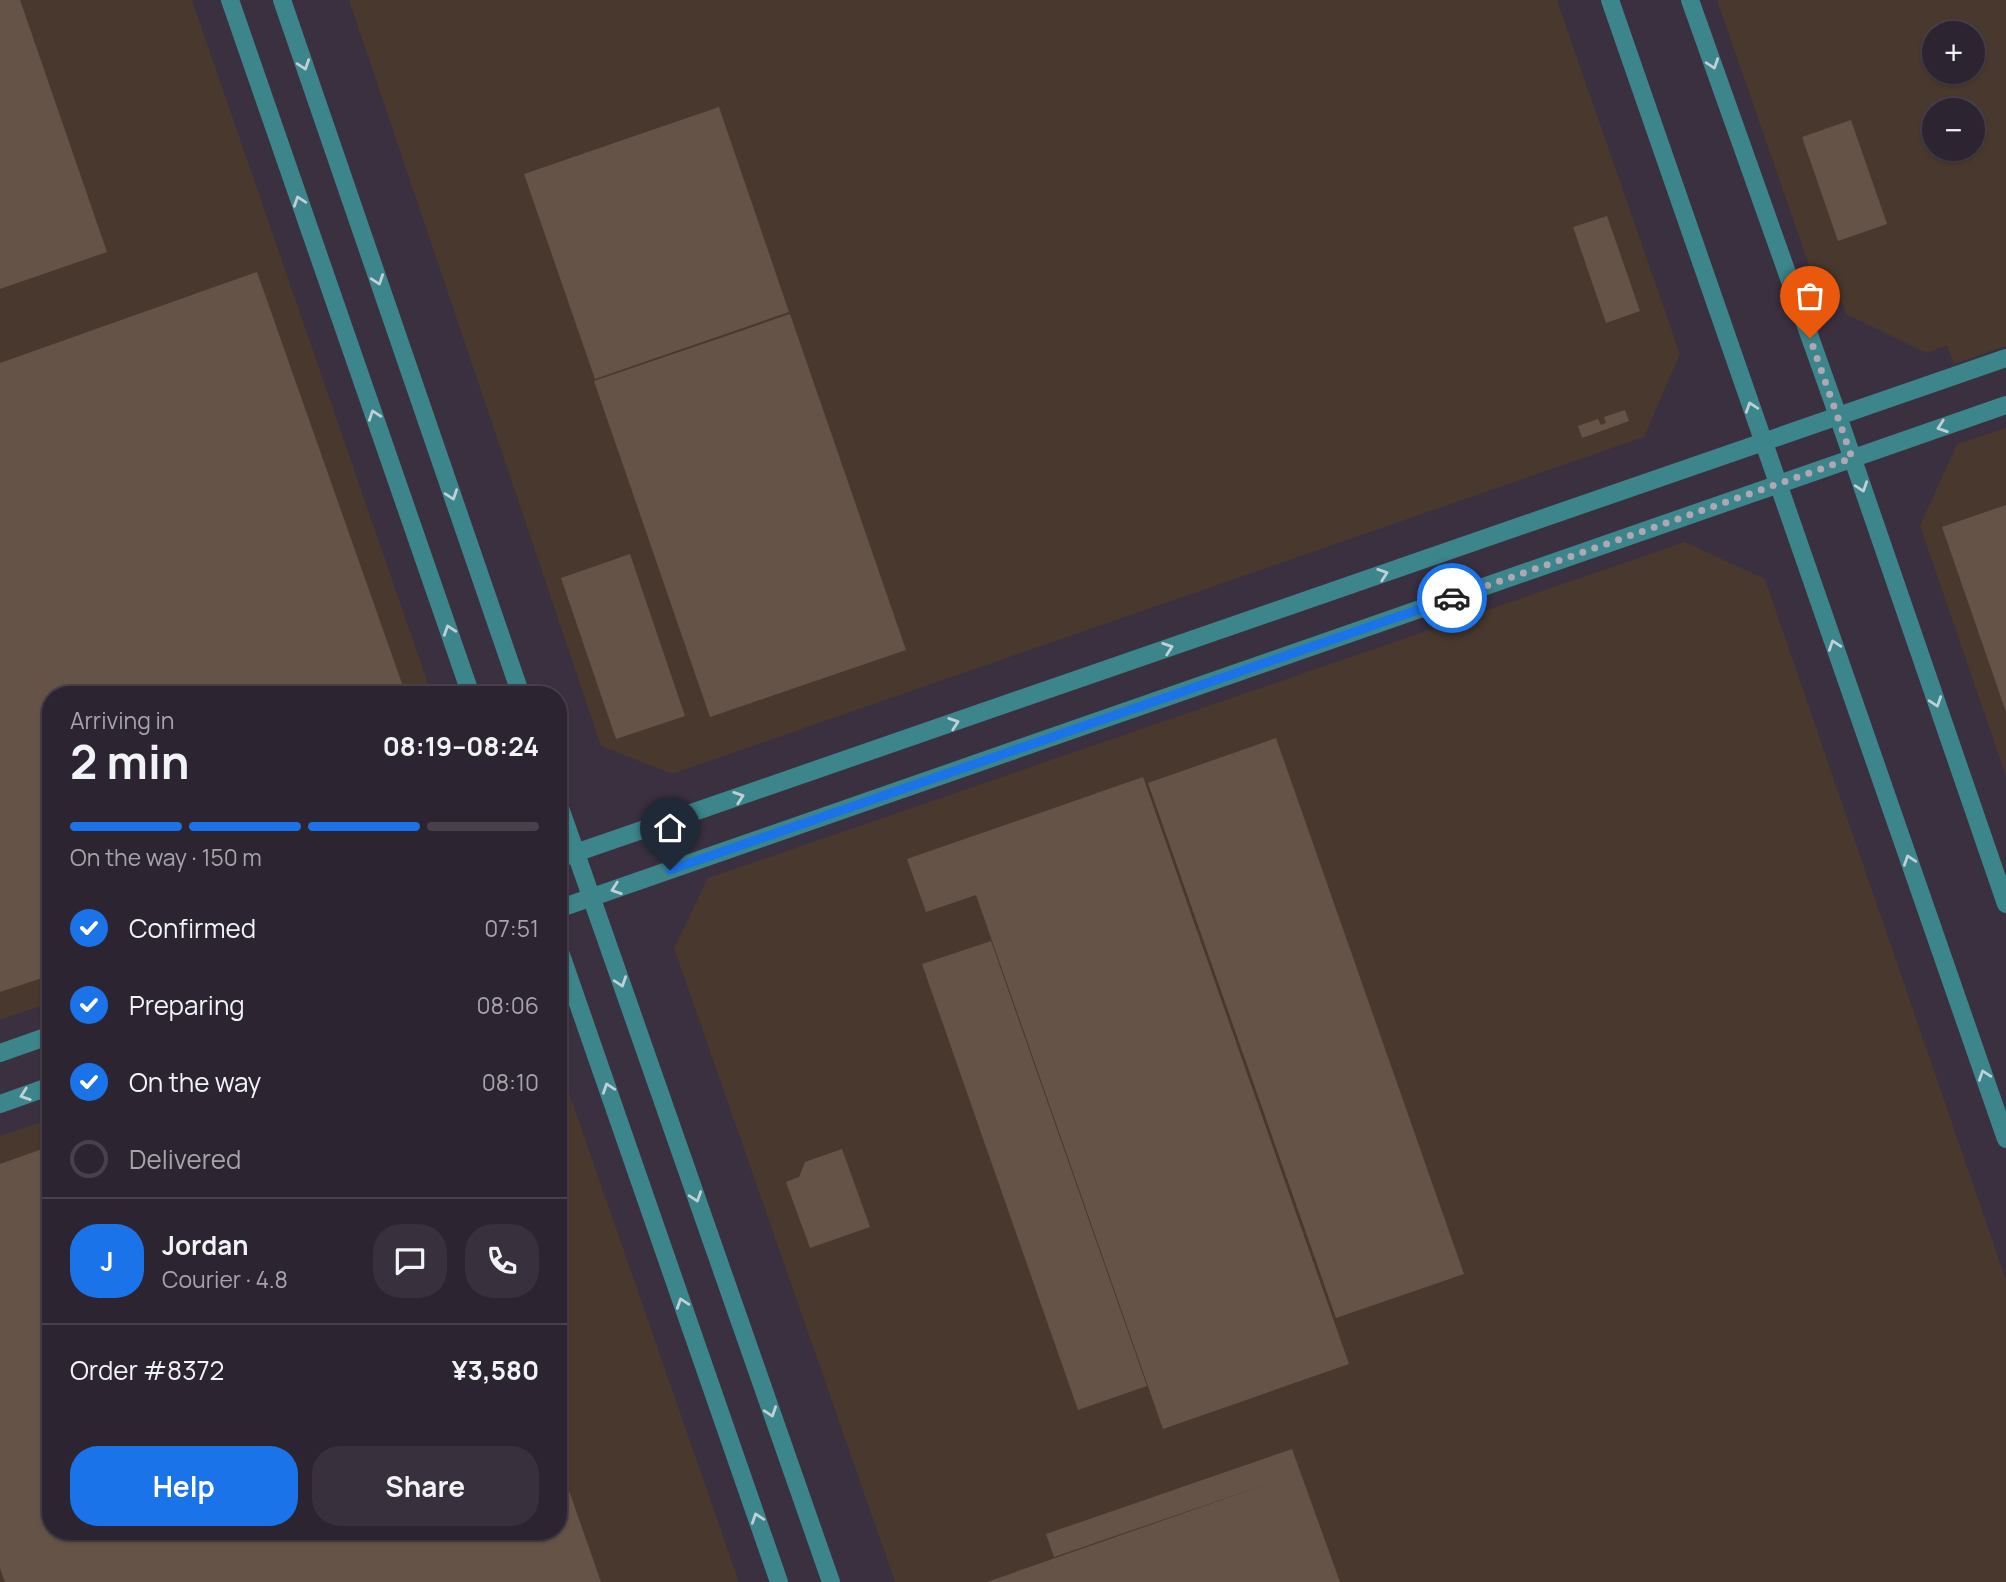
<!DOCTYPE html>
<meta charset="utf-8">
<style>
body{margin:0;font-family:Manrope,sans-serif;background:#38303c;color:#f1f3f6;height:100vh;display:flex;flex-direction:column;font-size:26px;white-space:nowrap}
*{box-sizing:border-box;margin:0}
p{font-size:23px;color:#a6a4ab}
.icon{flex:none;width:38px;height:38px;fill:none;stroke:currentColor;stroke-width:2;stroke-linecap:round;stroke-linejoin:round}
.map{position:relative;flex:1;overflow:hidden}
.panel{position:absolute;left:42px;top:686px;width:525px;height:854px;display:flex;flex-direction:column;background:#2c2430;border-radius:28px;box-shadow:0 2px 5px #0004,0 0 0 2px #48414c}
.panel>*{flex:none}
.controls{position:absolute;left:1922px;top:21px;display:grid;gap:14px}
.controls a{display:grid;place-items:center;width:63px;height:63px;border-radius:50%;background:#2c2430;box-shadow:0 2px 5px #0004,0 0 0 2px #48414c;font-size:35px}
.pin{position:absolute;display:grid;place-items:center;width:60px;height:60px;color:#fff;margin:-72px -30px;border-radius:50% 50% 50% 0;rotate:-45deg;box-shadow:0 0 7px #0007}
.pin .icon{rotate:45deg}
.courier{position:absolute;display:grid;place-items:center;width:70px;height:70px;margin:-35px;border:5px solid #1a73e8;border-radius:50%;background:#fff;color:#222;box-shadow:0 2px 9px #0007}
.headline em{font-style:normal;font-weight:700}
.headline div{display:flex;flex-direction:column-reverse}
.headline{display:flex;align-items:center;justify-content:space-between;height:119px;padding:0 28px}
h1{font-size:46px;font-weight:700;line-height:52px}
.bar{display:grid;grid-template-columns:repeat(4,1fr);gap:10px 7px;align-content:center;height:84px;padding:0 28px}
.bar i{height:9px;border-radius:5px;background:#48414c}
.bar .current{background:#1a73e8}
.bar p{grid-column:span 4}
.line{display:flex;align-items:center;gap:18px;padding:0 28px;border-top:2px solid #48414c}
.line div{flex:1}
.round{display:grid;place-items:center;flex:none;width:74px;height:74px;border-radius:28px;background:#38303c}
ol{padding:0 28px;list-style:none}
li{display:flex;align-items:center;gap:21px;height:77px}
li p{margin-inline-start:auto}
li .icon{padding:7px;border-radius:50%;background:#1a73e8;color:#fff;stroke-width:4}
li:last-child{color:#a6a4ab}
li i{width:38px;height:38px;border:4px solid #48414c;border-radius:50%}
.primary-button{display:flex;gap:14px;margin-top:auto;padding:14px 28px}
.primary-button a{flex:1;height:80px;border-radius:28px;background:#1a73e8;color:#fff;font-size:28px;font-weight:700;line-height:80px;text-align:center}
.primary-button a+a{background:#38303c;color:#f1f3f6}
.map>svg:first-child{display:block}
.industrial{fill:#49382d;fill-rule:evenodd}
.building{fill:#655348}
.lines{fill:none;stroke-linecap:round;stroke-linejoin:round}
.minor{stroke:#3b858b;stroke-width:18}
.oneway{stroke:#c1cfd8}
.done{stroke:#afa8b4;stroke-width:7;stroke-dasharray:0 12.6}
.route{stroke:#1a73e8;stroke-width:9}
</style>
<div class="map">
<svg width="2006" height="1582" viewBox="0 0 2006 1582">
<rect width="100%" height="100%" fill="#3a3040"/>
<!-- industrial -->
<g class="industrial">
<path d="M0,0H192L432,695H51V1002L0,1020Z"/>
<path d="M349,0H1557L1680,354L1644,437L672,774L601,746Z"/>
<path d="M1717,0H2006V346L1954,364L1947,345L1926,353L1846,314L1838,292L1820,297ZM1934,33H1972V72H1934ZM1934,110H1972V149H1934Z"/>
<path d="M2006,428V776L1920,526L1957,444Z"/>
<path d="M1685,542L1765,579L2006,1280V1582H895L674,948L708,878Z"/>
<path d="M558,1061L739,1582H0V1136L51,1119V1531H558Z"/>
</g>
<!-- building -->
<g class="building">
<path d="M0,0H20L107,252L0,289Z"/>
<path d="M719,107L789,312L595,379L524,174Z"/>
<path d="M1851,120L1887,224L1838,241L1802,137Z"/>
<path d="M1607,216L1640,311L1606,323L1573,227Z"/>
<path d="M257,272L406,695H51V975L0,992V363Z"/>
<path d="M790,314L906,650L710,717L594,381Z"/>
<path d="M1625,410L1629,421L1582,438L1578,426L1598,419L1601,425L1606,423L1604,417Z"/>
<path d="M2006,505V712L1942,527Z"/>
<path d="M630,554L685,716L616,739L561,578Z"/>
<path d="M1276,738L1464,1274L1336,1318L1148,783Z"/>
<path d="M1143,777L1349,1364L1163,1429L976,895L926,912L907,859Z"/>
<path d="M991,941L1147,1386L1078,1410L922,964Z"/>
<path d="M51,1146V1531H558L559,1462L601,1582H5L0,1568V1164Z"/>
<path d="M842,1149L870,1227L810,1248L786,1182L799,1177L805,1162Z"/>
<path d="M1292,1449L1340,1582H987L1270,1483L1054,1557L1046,1534Z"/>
</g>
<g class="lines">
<!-- minor -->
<g class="minor">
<path d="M230,0L471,695"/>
<path d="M282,0L521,695"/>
<path d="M1610,0L2006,1139"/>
<path d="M1690,0L1838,416L2006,904"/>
<path d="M558,802L831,1582"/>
<path d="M558,859L2006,358"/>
<path d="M558,909L2006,405"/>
<path d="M558,946L779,1582"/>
<path d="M0,1053L51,1035"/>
<path d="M0,1104L51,1086"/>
</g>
</g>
<!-- one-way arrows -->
<defs><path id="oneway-chevron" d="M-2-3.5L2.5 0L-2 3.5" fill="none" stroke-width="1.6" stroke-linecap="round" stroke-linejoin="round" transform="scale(1.75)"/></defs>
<g class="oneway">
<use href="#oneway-chevron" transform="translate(1713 64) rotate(71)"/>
<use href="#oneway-chevron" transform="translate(304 65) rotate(71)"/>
<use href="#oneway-chevron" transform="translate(299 201) rotate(-109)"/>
<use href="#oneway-chevron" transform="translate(378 280) rotate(71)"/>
<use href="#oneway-chevron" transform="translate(1751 407) rotate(-109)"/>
<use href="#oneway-chevron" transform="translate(374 415) rotate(-109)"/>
<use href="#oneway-chevron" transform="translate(1942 427) rotate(161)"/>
<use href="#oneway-chevron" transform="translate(1862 487) rotate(71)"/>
<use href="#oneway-chevron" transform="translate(452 495) rotate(71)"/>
<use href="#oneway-chevron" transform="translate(1383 574) rotate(-19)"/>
<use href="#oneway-chevron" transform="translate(449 630) rotate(-109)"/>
<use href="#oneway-chevron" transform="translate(1834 645) rotate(-109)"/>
<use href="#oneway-chevron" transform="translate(1168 648) rotate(-19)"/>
<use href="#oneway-chevron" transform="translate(1936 702) rotate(71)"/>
<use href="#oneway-chevron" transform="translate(954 723) rotate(-19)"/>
<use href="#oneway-chevron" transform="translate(739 797) rotate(-19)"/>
<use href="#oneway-chevron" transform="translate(1909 860) rotate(-109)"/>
<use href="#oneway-chevron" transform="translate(616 889) rotate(161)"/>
<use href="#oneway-chevron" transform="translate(621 982) rotate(71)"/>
<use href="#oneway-chevron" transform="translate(1984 1075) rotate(-109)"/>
<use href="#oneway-chevron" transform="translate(608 1088) rotate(-109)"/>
<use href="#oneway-chevron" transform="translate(25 1095) rotate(161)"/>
<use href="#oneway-chevron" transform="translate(696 1197) rotate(71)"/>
<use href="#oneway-chevron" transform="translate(682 1303) rotate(-109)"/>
<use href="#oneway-chevron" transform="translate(771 1412) rotate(71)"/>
<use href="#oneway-chevron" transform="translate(757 1518) rotate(-109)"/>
</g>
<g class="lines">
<!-- done -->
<path class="done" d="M1452,598L1852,458L1810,338"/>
<!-- route -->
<path class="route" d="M670,870L1452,598"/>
</g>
</svg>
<div class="controls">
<a>+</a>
<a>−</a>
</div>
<div class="pin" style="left:1810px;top:338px;background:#ea580c"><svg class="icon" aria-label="bag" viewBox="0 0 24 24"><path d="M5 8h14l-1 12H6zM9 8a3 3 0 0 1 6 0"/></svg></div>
<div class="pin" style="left:670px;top:870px;background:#1f2937"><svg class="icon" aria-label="home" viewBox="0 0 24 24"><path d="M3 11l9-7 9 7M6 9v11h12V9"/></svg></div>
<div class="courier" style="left:1452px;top:598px"><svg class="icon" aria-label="car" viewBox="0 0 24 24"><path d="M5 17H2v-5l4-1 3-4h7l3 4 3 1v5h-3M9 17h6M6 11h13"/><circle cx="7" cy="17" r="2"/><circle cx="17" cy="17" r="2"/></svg></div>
<section class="panel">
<div class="headline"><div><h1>2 min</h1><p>Arriving in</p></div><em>08:19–08:24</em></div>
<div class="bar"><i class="current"></i><i class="current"></i><i class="current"></i><i></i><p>On the way · 150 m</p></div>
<ol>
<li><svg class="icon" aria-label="check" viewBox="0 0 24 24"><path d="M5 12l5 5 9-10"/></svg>Confirmed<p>07:51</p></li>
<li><svg class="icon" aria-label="check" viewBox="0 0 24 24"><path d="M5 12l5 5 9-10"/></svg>Preparing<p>08:06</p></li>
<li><svg class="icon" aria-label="check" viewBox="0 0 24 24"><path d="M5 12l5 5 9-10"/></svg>On the way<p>08:10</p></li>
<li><i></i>Delivered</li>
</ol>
<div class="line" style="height:126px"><b class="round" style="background:#1a73e8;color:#fff">J</b><div><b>Jordan</b><p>Courier · 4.8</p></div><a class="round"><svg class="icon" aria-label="chat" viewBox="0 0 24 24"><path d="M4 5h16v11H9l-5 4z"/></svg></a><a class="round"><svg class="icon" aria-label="phone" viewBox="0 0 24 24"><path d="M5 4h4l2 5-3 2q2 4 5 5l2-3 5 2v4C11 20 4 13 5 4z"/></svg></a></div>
<div class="line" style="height:91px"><div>Order #8372</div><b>¥3,580</b></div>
<div class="primary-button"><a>Help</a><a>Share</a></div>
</section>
</div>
